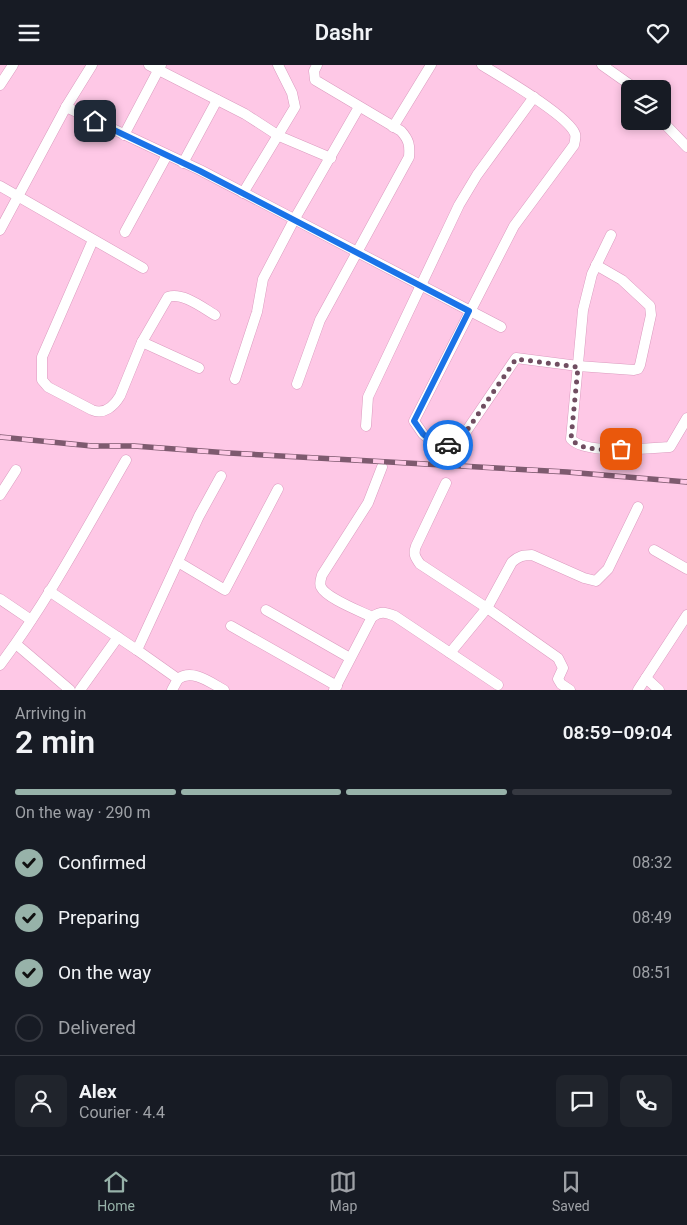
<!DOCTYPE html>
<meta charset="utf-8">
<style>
body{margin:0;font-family:Roboto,sans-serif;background:#20242c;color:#f1f3f6;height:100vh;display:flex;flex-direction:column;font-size:19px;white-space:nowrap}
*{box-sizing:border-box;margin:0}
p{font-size:16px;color:#9ea1a6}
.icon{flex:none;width:28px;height:28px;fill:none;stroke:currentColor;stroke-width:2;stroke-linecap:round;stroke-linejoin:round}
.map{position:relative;height:625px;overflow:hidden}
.details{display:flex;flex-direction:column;background:#171b24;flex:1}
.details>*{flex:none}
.controls{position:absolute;left:621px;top:15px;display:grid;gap:10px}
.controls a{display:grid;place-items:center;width:50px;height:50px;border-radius:8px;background:#171b24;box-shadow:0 2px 8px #0003;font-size:25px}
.pin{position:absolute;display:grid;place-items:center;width:42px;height:42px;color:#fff;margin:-21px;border-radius:10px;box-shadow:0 2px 8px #0006}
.courier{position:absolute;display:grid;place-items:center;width:50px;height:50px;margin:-25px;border:4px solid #1a73e8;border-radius:50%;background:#fff;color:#222;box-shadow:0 1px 6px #0007}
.overview em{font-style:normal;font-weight:600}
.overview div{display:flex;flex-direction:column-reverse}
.overview{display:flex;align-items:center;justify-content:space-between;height:85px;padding:0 15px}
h1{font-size:32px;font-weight:600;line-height:38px}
.bar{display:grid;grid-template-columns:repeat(4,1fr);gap:8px 5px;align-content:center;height:60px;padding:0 15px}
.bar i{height:6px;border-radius:4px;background:#363941}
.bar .on{background:#97b2a9}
.bar p{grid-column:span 4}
.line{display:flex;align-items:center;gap:12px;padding:0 15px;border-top:1px solid #363941}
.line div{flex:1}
.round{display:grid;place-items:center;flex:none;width:52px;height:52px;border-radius:8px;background:#20242c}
ol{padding:0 15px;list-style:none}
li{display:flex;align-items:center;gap:15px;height:55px}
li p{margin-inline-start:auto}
li .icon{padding:5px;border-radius:50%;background:#97b2a9;color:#111;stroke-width:4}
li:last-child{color:#9ea1a6}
li i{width:28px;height:28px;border:2px solid #363941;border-radius:50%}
header{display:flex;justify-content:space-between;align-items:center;height:65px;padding:0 15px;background:#171b24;font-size:22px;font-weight:600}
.tab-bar{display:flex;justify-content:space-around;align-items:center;height:70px;border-top:1px solid #363941;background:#171b24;font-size:14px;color:#9ea1a6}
.tab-bar a{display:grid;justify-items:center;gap:2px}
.tab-bar .on{color:#97b2a9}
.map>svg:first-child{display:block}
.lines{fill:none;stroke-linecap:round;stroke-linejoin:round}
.street-casing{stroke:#db9bbf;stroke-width:11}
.street{stroke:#fff;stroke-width:10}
.rail-casing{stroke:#7e5a6f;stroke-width:5.5}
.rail{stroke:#fec8e6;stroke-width:4;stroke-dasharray:11;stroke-linecap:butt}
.done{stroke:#704e61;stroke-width:5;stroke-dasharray:0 9}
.route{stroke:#1a73e8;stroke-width:6}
</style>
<header><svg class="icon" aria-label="menu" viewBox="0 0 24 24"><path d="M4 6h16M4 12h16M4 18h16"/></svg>Dashr<svg class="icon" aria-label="heart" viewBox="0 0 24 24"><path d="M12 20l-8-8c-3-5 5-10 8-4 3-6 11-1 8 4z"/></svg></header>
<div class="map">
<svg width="687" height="625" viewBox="0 0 687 625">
<rect width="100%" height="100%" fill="#fec8e6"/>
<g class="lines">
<!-- street casing -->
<g class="street-casing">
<g id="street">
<path d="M149,0L245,49L279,71L331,93"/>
<path d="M482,0C500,11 569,51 575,69C576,72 575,76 574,80L514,161L414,356L423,369L435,379L451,380L461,374L516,293L578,301L634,305L638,304L640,300L651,250L650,241L622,215L596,200"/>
<path d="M602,0L636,24"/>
<path d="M0,20L13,0"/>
<path d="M66,42L200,105L501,262"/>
<path d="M662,56L687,82"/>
<path d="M393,62L431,0"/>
<path d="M124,70L161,0"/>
<path d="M183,98L217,35"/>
<path d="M0,121L143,203"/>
<path d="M243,128L295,42L292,28L278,0"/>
<path d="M0,165L66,42L92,0"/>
<path d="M125,167L167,90"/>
<path d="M611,170L592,209L583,245L571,374C585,390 648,383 670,382L687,353"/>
<path d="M93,175L42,292V315L48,322L92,345C104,350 114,341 120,331L142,277L168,232C183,227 203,243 215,250"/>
<path d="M142,277L199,303"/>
<path d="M235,314L257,247L263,214L294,155L359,42"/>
<path d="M297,319L320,255L409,92C410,80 409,75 401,66L315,15L314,6L317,0"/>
<path d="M366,361L368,332L459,140L477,110L534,32"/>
<path d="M446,418L416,481C413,489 415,492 420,499L487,543L558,593L563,603L558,614L561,619L570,625"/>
<path d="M0,430L16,405"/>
<path d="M654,485L687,504"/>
<path d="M178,497L225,525L278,424"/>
<path d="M49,526L137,585L178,614L172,625"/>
<path d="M0,534L31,555"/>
<path d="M266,545L350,593"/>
<path d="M372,552C360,546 326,533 321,522C319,518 321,514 322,510L368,438L382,402"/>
<path d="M231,561L337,621"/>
<path d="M16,579L70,625"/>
<path d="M137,585L199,451L221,411"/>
<path d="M450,588L487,543L512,497C519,491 523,490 532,490L584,513L596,516L608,504L638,442"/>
<path d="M0,600C48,536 86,464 126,395"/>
<path d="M646,613L659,625"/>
<path d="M178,614C192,603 211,618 224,625"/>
<path d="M80,625L118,572"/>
<path d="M334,625L372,552C381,546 385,547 395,551L498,620"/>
<path d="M638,625L687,550"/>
</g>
</g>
<!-- street -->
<use href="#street" class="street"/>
<!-- rail casing -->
<g class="rail-casing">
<path id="rail" d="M0,372L92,381H134L229,388L567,407L687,417"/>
</g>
<!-- rail -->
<use href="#rail" class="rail"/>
</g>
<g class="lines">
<!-- done -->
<path class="done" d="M448,380L461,374L516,294L578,302L571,374C581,386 606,385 621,384"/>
<!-- route -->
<path class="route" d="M95,56L200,106L469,246L414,356L423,369L435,379L448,380"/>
</g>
</svg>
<div class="controls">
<a><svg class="icon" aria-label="layers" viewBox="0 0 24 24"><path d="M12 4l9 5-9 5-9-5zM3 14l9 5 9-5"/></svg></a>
</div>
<div class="pin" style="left:621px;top:384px;background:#ea580c"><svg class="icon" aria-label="bag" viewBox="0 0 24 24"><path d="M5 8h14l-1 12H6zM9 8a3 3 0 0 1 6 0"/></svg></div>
<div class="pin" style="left:95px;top:56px;background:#1f2937"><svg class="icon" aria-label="home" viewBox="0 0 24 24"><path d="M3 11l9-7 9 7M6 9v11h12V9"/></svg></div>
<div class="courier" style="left:448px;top:380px"><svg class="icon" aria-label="car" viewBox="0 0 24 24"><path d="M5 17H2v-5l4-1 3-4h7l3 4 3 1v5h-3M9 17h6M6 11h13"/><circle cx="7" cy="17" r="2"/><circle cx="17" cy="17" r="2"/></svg></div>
</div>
<section class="details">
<div class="overview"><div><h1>2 min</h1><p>Arriving in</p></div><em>08:59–09:04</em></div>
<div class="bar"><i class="on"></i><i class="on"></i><i class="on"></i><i></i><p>On the way · 290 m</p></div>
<ol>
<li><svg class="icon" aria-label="check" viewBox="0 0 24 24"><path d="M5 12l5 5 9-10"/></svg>Confirmed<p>08:32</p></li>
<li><svg class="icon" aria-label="check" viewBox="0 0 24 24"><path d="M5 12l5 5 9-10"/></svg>Preparing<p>08:49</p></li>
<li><svg class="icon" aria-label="check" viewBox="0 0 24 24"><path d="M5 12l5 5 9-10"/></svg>On the way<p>08:51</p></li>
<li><i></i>Delivered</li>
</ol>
<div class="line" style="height:90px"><a class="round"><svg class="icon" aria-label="person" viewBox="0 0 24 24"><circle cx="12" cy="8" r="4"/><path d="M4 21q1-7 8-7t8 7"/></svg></a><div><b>Alex</b><p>Courier · 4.4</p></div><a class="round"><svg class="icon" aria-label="chat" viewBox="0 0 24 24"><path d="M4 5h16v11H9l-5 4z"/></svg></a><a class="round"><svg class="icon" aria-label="phone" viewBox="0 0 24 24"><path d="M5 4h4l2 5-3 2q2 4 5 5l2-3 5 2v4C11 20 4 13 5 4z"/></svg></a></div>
</section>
<nav class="tab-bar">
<a class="on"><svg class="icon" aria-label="home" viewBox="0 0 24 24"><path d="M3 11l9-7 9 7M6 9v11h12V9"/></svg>Home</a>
<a><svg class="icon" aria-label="map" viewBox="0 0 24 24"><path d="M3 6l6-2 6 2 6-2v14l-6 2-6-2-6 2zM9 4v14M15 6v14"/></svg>Map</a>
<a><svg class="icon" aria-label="saved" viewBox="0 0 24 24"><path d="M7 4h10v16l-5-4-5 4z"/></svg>Saved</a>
</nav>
